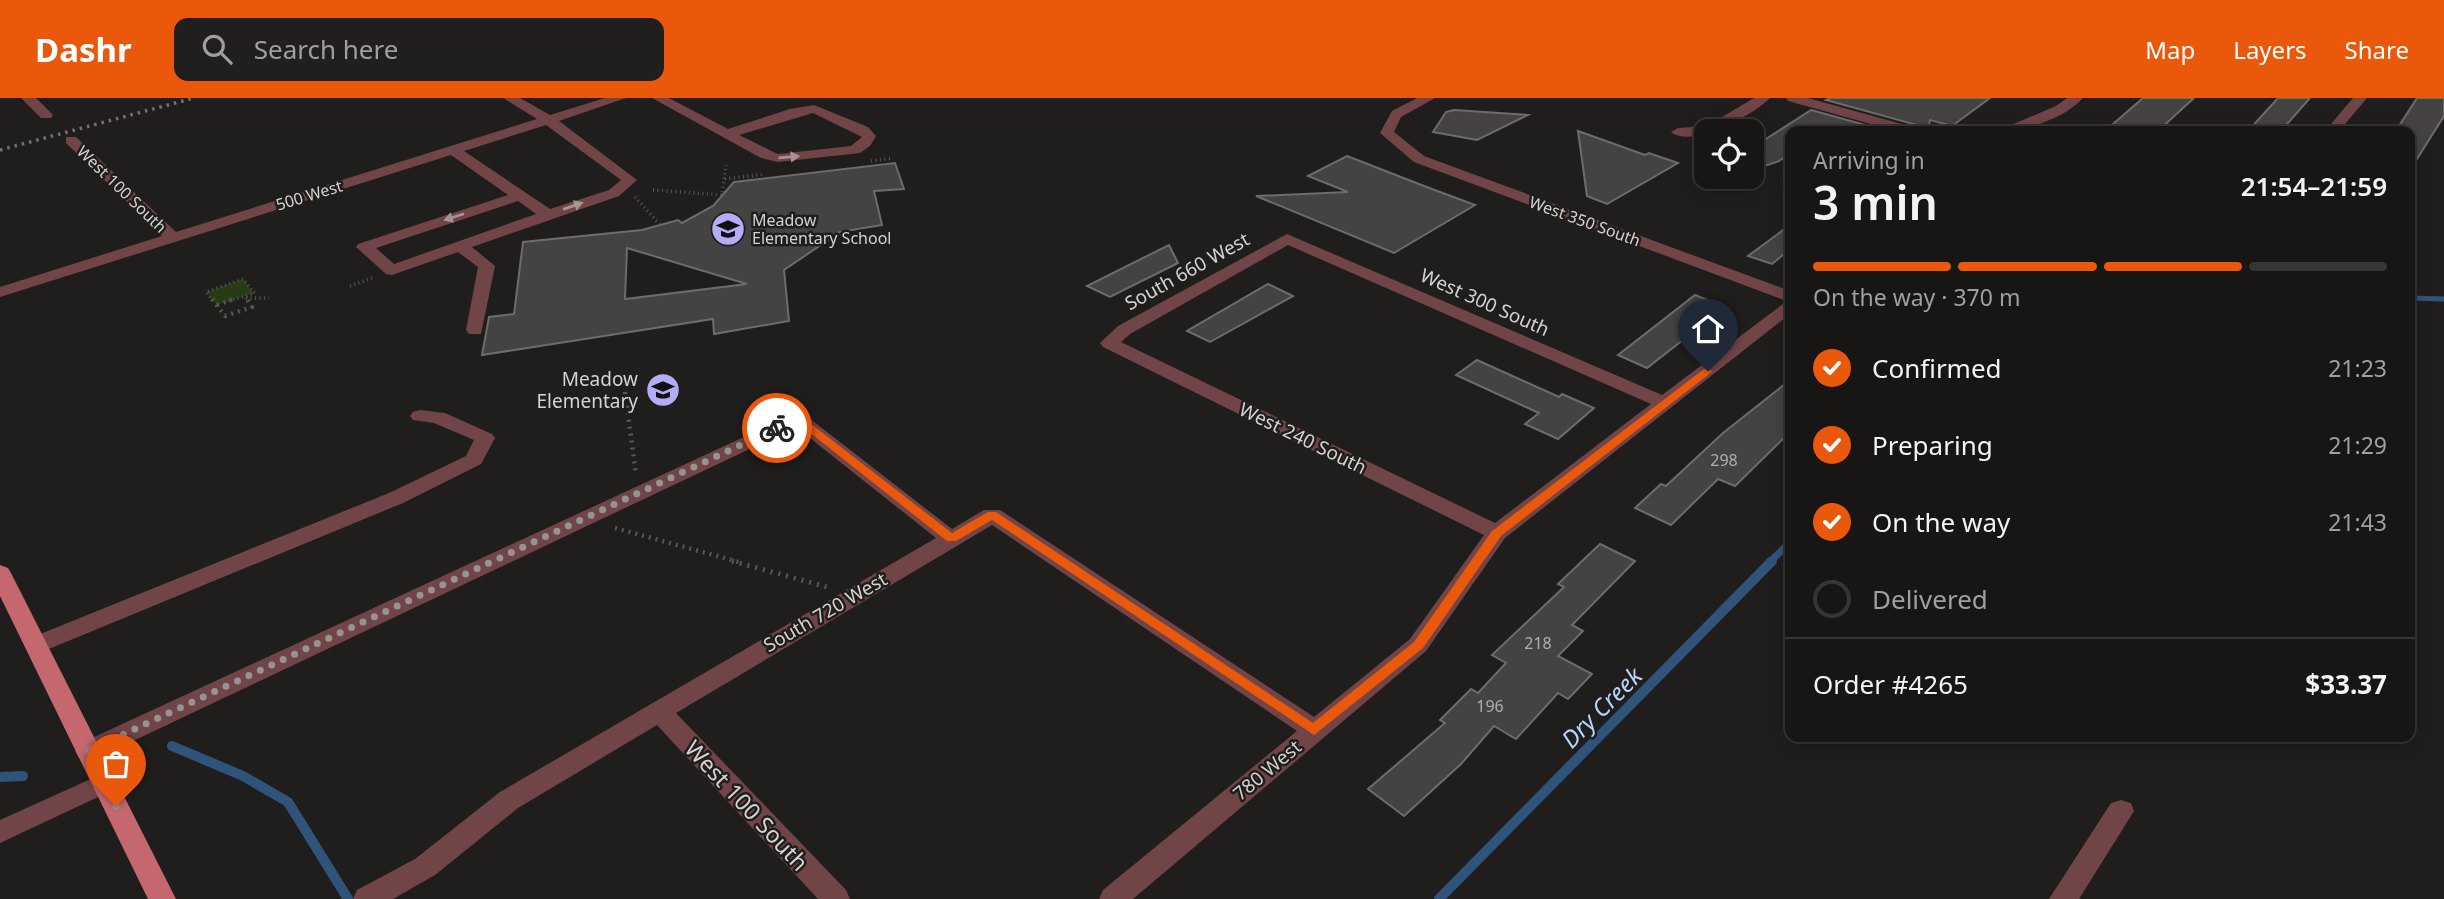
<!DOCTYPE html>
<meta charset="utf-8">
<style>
body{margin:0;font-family:"Noto Sans",sans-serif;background:#211f1e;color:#f1f3f6;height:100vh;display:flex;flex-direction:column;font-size:26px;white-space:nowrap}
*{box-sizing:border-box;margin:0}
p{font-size:23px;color:#9f9fa0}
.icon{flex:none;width:38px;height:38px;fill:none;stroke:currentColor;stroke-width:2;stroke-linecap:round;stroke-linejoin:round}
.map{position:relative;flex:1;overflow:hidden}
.details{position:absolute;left:1785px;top:28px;width:630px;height:616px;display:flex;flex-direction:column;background:#181615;border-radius:14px;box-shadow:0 4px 18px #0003,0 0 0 2px #363534}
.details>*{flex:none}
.tools{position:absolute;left:1694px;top:21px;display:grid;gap:14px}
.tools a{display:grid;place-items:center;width:70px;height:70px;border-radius:14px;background:#181615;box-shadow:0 4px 18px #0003,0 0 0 2px #363534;font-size:35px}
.pin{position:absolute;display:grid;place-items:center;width:60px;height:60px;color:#fff;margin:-72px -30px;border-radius:50% 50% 50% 0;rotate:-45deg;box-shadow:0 0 7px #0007}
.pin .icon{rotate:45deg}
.courier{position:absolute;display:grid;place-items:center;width:70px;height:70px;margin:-35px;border:5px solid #ea580c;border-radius:50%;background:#fff;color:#222;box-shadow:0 2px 9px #0007}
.headline em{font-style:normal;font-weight:600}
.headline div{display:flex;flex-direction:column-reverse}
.headline{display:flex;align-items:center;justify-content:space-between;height:119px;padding:0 28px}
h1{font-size:46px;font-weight:600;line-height:52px}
.bar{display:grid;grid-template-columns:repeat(4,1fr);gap:10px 7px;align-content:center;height:84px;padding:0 28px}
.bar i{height:9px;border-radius:5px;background:#363534}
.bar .on{background:#ea580c}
.bar p{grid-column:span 4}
.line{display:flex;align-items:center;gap:18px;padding:0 28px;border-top:2px solid #363534}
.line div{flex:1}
ol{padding:0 28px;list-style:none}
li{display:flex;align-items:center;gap:21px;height:77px}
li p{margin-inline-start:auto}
li .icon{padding:7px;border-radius:50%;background:#ea580c;color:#fff;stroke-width:4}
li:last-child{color:#9f9fa0}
li i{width:38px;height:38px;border:4px solid #363534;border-radius:50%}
header{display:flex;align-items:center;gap:42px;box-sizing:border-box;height:98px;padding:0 35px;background:#ea580c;color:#fff}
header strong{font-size:33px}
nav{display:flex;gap:38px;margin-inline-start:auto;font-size:24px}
.search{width:490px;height:63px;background:#211f1e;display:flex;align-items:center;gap:18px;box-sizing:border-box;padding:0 24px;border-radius:14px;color:#9f9fa0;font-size:26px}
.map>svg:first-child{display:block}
.green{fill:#263b16}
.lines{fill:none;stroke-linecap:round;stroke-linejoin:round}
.stream-far2{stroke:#30537c;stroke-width:5}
.stream-far1{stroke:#30537c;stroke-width:7}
.stream{stroke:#30537c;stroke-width:10}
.building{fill:#454243;stroke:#6e6b6c;stroke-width:2;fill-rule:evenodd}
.path-far2{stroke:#585755;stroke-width:3.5;stroke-dasharray:1 3.5;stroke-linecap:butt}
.path-far1{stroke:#585755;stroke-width:4.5;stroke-dasharray:2 5;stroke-linecap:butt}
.path{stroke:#585755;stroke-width:5;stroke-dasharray:2 6;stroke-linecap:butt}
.minor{fill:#714447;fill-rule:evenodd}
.major{fill:#c4676e;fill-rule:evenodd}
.rail{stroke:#737270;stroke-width:3.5;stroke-dasharray:2.5 5;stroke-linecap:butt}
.oneway{fill:#a79393}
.route{fill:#ea580c}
.done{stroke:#959492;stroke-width:7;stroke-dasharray:0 12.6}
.labels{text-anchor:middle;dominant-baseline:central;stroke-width:5;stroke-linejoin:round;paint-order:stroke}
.far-street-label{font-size:16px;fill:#d4d3d1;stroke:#201e1c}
.far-poi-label{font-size:16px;fill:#d4d3d1;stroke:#201e1c;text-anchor:start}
.number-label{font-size:16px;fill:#b0afae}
.street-label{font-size:19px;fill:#d4d3d1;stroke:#201e1c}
.poi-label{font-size:19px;fill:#d4d3d1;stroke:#201e1c;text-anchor:end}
.near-street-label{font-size:23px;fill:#d4d3d1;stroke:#201e1c}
.near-water-label{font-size:24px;font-style:italic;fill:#b5d5fe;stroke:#201e1c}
</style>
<header>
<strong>Dashr</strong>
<div class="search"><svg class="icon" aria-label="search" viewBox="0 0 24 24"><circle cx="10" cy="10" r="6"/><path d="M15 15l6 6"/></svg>Search here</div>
<nav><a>Map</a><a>Layers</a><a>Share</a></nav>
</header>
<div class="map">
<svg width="2444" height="801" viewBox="0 0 2444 801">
<rect width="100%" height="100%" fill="#201e1c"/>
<!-- green -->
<path class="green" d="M243,181L254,195L217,207L206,194Z"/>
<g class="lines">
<!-- stream-far2 -->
<path class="stream-far2" d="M2410,200L2444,201"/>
<!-- stream-far1 -->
<path class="stream-far1" d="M1770,464L1790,444"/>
<!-- stream -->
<g class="stream">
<path d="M172,648L243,678L288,704L348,801"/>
<path d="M0,679L23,678"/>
<path d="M1439,801L1772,463"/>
</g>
</g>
<!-- building -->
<g class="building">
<path d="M1830,0H1990L1952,28L1930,22L1928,33H1921L1917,27L1826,2Z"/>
<path d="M2143,0H2194L2158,33H2105Z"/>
<path d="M2278,0H2310L2281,33H2248Z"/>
<path d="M2417,0H2444V18L2410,72V33H2399L2402,29L2399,28Z"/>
<path d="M1454,12L1528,17L1477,42L1433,34L1446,14Z"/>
<path d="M1811,12L1887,33H1790V55L1779,63L1752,72V50Z"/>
<path d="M1578,33L1645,57L1649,55L1678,65L1607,106L1587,98Z"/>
<path d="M1347,58L1424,88L1475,107L1394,155L1256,98L1348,94L1308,78Z"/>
<path d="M895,65L904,91L874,93L882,127L840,134L784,172L789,223L714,236L713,221L482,257L489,219L514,216L523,144L642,132L678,122L682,125L713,108L734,84ZM627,150L747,186L625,201Z"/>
<path d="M1790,127V151L1772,166L1748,158Z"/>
<path d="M1169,147L1178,165L1110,199L1087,188Z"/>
<path d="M1268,186L1293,198L1210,244L1187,233Z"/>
<path d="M1695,197L1725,209L1647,270L1618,257Z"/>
<path d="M1477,262L1559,299L1562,296L1594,310L1558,341L1525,326L1539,315L1456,277Z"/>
<path d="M1790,282V334L1735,388L1718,381L1671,427L1635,410L1661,386L1666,388L1723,335Z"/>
<path d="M1600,446L1635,463L1572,527L1583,533L1558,558L1592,576L1568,601L1558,595L1516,641L1494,628L1461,666L1404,718L1368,691L1445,625L1440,622L1471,591L1478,595L1506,565L1492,557L1564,489L1558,486Z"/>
</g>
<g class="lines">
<!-- path-far2 -->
<g class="path-far2">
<path d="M871,63L893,60"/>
<path d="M725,81L765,76"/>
<path d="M653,92L722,97L726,67"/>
<path d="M635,99L660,127"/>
<path d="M350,188L372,180"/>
<path d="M246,200L248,203"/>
<path d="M246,200H269"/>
<path d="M213,203L206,194L243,181L256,197"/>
<path d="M229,203L254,195"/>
</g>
<!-- path-far1 -->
<g class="path-far1">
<path d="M212,201L225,218L252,209L247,201"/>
<path d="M217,207L234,201"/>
<path d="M625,294L636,376"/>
<path d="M615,430L739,464"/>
</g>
<!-- path -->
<path class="path" d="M732,463L827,489"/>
<!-- minor -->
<g class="minor">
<path d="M21,0H36L53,17L51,20H41Z"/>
<path d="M503,0H520L550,17L605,0H626L559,23L637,82L619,98L472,149L495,168L481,236H469L466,232L478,169L458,154L392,177L386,176L356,149L358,146L508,97L451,57L0,199V189L162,138L66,45V39H76L176,134L537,21ZM546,27L621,82L609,92L550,111L464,53ZM518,103L536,116L394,166L376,150Z"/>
<path d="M652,0H669L728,31L790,11L814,7L868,29L876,38L870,48L860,55L778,64L761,60ZM813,15L862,39L851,48L778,56L739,37Z"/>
<path d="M1417,0H1435L1401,19L1394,34L1424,58L1790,193V216L1505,440L1426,553L1133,801H1099L1103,792L1297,633L992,427L676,615L846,792L850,801H818L657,627L518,710L435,777L393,801H353L357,792L415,761L500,694L936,440L796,329L97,660L88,663L79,660L75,653L79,646L794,316L809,320L952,431L984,412H1000L1314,619L1410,541L1484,437L1103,249L1100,245L1118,228L1287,136L1662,297L1787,203L1414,64L1380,35L1392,13ZM1288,147L1651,306L1495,425L1121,244L1130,236Z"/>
<path d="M1754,0H1770C1752,18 1691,51 1671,34L1678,30L1707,28Z"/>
<path d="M1786,0H1808L1916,30L1918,33H1896L1788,3Z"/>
<path d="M2067,0H2083C2064,21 2024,34 1997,33L2056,8Z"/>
<path d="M2353,0H2367L2339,33H2325Z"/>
<path d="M420,312L445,315L492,336L495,340L481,366L403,405L44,553L36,555L28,553L24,547L28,541L389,395L466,358L474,342L434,325L413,322L410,318L413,314Z"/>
<path d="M104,675L113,678L117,685L113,692L0,745V722Z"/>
<path d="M2121,702L2131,705L2134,713L2079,801H2049L2111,705Z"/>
</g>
<!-- major -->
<path class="major" d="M0,467L8,470L11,475L176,801H148L0,498Z"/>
<!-- rail -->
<path class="rail" d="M0,52L194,0"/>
</g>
<!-- one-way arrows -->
<defs><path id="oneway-solid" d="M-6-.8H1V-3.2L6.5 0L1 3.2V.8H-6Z" transform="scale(1.75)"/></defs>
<g class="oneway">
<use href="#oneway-solid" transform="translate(789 59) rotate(-5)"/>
<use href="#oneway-solid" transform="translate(573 108) rotate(-19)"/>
<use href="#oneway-solid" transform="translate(454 119) rotate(162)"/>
</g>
<!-- route -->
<path class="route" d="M1704,271L1713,273L1501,438L1423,550L1314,637L992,422L956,443H947L799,326L777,334L772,330L790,320L806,322L952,435L988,414H996L1313,625L1414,544L1492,433Z"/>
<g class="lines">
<!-- done -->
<path class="done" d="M116,708L88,653L777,330"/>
</g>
<!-- icons -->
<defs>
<g id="school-disc" transform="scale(1.75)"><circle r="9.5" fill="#b5acf8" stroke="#201e1c"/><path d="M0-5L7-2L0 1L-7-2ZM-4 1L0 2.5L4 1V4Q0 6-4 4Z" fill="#111"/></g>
</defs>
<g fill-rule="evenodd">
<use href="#school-disc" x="728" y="131"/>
<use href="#school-disc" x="663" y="292"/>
</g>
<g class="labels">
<!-- far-street labels -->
<g class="far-street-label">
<text transform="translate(122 91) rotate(44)">West 100 South</text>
<text transform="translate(309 97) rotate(-17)">500 West</text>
<text transform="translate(1585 123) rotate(20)">West 350 South</text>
</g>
<!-- far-poi labels -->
<g class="far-poi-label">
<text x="752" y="122">Meadow<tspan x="752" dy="18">Elementary School</tspan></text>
</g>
<!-- number labels -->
<g class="number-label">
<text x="1724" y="362">298</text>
<text x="1538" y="545">218</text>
<text x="1490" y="608">196</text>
</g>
<!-- street labels -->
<g class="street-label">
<text transform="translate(1187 173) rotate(-29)">South 660 West</text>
<text transform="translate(1485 204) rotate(24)">West 300 South</text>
<text transform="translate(1303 340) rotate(26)">West 240 South</text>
<text transform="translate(825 514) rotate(-30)">South 720 West</text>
<text transform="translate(1267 672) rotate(-40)">780 West</text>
</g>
<!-- poi labels -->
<g class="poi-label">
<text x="638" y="281">Meadow<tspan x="638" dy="22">Elementary</tspan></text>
</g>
<!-- near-street labels -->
<g class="near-street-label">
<text transform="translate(747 707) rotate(47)">West 100 South</text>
</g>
<!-- near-water labels -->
<g class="near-water-label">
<text transform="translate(1601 609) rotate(-45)">Dry Creek</text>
</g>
</g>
</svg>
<div class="tools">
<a><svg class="icon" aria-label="locate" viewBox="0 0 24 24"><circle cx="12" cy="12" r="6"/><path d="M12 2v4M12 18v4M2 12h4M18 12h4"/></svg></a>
</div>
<div class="pin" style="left:116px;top:708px;background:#ea580c"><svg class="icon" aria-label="bag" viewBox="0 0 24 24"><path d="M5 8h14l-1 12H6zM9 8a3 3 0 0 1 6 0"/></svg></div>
<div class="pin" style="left:1708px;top:273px;background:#1f2937"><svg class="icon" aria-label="home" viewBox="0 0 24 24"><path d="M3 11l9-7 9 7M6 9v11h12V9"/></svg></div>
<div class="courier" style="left:777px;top:330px"><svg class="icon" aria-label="bike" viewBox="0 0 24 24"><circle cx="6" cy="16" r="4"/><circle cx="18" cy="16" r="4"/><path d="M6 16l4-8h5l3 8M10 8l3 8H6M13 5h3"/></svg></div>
<section class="details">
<div class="headline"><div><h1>3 min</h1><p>Arriving in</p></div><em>21:54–21:59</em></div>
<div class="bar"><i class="on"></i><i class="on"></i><i class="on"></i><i></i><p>On the way · 370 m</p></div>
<ol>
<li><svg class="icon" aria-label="check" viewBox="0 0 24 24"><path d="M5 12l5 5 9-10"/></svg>Confirmed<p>21:23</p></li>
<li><svg class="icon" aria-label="check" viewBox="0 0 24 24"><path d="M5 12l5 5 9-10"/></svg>Preparing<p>21:29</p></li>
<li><svg class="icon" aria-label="check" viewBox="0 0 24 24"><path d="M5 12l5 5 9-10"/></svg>On the way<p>21:43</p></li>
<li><i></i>Delivered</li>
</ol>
<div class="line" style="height:91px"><div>Order #4265</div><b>$33.37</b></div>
</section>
</div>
